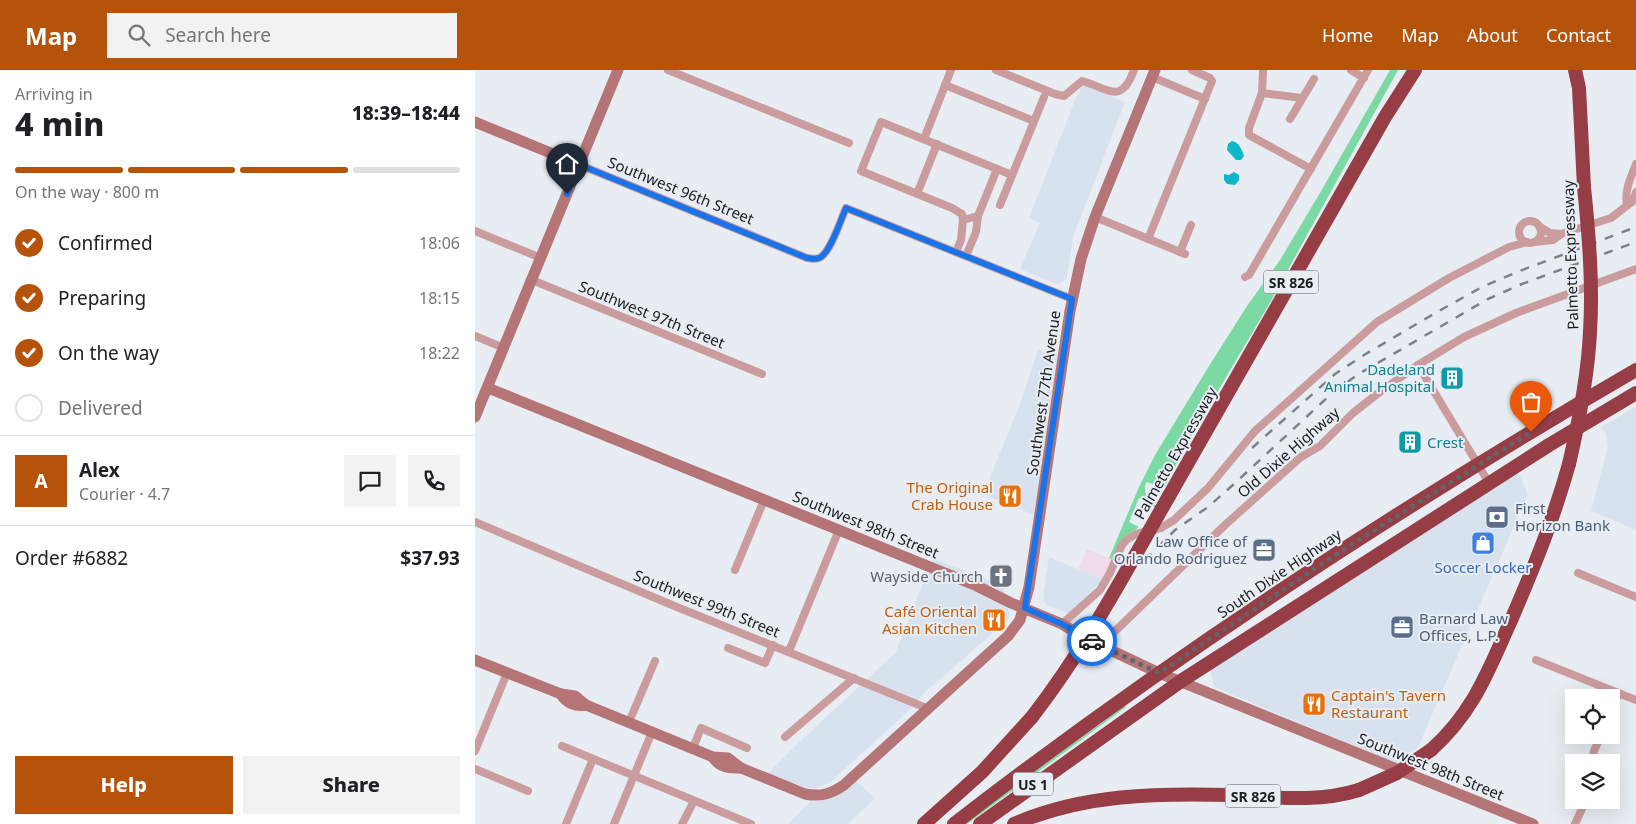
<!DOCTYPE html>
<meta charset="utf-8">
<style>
body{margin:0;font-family:"Noto Sans",sans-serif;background:#f2f2f2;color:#202124;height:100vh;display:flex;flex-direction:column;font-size:19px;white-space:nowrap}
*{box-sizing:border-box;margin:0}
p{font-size:16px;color:#757577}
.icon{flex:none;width:28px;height:28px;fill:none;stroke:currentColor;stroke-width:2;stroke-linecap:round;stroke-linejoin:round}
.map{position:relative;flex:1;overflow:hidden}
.sheet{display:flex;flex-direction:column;background:#fff;width:475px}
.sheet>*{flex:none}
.controls{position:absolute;left:1090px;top:619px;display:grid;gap:10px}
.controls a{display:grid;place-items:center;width:55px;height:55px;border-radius:0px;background:#fff;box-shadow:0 5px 20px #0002;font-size:25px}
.pin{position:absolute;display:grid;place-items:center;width:42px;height:42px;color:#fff;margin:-51px -21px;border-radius:50% 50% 50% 0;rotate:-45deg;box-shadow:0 0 5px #0007}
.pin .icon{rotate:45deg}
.courier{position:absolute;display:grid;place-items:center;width:50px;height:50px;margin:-25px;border:4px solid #1a73e8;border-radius:50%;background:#fff;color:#222;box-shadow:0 1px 6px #0007}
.overview em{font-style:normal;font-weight:800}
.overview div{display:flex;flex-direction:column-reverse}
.overview{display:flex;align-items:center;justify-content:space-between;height:85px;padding:0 15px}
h1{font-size:32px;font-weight:800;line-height:38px}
.bar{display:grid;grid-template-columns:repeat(4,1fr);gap:8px 5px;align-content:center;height:60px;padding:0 15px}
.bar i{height:6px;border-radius:4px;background:#e0e0e0}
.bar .current{background:#b45309}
.bar p{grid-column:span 4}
.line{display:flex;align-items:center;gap:12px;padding:0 15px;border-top:1px solid #e0e0e0}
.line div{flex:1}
.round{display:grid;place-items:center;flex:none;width:52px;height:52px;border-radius:0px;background:#f2f2f2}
ol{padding:0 15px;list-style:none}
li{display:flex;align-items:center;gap:15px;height:55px}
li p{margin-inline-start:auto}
li .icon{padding:5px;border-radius:50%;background:#b45309;color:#fff;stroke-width:4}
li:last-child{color:#757577}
li i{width:28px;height:28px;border:2px solid #e0e0e0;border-radius:50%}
.cta{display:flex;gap:10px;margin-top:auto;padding:10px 15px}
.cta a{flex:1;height:58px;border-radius:0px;background:#b45309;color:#fff;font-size:20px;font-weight:800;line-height:58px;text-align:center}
.cta a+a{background:#f2f2f2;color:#202124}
header{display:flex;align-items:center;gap:30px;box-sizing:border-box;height:70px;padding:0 25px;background:#b45309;color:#fff}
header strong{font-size:24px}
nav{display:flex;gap:28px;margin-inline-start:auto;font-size:18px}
.search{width:350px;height:45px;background:#f2f2f2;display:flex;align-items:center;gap:12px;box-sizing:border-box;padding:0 18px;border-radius:0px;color:#757577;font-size:19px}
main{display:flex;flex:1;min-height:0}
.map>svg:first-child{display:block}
.built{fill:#d8e2ef}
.industrial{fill:#efdbeb}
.green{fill:#7bd9a3}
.water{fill:#0db6c8}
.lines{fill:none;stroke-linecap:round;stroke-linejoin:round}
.street{stroke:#ca9c9d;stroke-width:8}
.secondary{stroke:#b57577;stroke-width:11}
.highway{stroke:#963d45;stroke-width:14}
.rail{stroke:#7e8286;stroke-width:2.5;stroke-dasharray:9 9;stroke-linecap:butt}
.highway-bridge{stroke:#963d45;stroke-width:14}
.done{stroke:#626569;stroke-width:5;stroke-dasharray:0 9}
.route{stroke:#1a73e8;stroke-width:6}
.labels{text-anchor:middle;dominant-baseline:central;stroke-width:4;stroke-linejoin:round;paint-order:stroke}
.shield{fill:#e8edf3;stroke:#585b5e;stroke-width:1}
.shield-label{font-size:14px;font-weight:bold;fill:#1a1c1e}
.street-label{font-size:15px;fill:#1a1c1e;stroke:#e8edf3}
.culture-label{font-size:15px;fill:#0d838f;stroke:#e8edf3;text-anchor:end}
.food-label{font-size:15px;fill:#c56008;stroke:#e8edf3;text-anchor:end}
.service-label{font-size:15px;fill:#4e5e75;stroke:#e8edf3;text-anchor:start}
.shop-label{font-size:15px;fill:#366cbe;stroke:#e8edf3}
.worship-label{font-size:15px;fill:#5b616d;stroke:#e8edf3;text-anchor:end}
</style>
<header>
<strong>Map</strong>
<div class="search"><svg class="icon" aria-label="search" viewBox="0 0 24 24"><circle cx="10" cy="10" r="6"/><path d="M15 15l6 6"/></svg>Search here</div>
<nav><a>Home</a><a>Map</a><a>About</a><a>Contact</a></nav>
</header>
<main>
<section class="sheet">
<div class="overview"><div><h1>4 min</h1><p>Arriving in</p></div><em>18:39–18:44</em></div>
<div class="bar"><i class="current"></i><i class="current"></i><i class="current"></i><i></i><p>On the way · 800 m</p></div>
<ol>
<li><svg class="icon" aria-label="check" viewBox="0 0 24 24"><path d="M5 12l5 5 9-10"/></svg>Confirmed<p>18:06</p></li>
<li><svg class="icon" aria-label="check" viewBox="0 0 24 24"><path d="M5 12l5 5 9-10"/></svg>Preparing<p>18:15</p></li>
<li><svg class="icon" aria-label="check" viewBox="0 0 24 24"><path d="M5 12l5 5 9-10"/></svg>On the way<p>18:22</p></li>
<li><i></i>Delivered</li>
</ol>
<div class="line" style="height:90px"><b class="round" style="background:#b45309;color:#fff">A</b><div><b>Alex</b><p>Courier · 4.7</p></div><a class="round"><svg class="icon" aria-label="chat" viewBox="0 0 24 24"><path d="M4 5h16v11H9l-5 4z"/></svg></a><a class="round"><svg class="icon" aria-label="phone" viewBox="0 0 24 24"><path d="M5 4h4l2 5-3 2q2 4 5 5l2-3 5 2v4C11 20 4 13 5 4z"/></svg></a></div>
<div class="line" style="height:65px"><div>Order #6882</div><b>$37.93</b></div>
<div class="cta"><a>Help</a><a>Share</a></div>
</section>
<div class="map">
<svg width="1161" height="754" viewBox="0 0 1161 754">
<rect width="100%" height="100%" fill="#e8edf3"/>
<!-- built -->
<g class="built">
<path d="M608,14L650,32L598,167L592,208L586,213L581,214L545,199L565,153L554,148L600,30Z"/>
<path d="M563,280L584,284L559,445L508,424L545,334Z"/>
<path d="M1161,337V460L1116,441L1133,376L1131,364L1126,357Z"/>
<path d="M1043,402L1053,424L943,677L921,693L739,617L735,598Z"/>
<path d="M574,487L628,510L594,543L572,535L569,532L568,526Z"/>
<path d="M458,488L528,516L535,545L533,550L450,622L427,647L355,712L340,719L333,718L292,704L317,679L421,582Z"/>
<path d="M381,711L400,728L373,754H313L335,732L356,729L365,724Z"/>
</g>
<!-- industrial -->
<path class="industrial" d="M612,479L637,489L628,510L603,499Z"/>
<!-- green -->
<g class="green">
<path d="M915,0H923L793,236L710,377L690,417L671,412C668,424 672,430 682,436L681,438L664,428L654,452L664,457L647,469L637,489L634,488L664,417L680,385L734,296L772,236L805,190L845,123Z"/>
<path d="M650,636L651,637L492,754H487Z"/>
</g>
<!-- water -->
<g class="water">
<path d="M757,71C764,72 767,80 769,86L766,90H761L752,80L753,74Z"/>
<path d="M759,102L764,105V110L760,115L752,114L749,110V104L754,105Z"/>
</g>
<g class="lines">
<!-- street -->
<g class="street">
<path d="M193,0L374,73"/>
<path d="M521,0L580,24L589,26L607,11C633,18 646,36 659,0"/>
<path d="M788,0L787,23L774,58V65L836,99"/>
<path d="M876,0L889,8"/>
<path d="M677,7L730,29"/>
<path d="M470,15L559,51"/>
<path d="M787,23L827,28"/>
<path d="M815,49L839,9"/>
<path d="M449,69L476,0"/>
<path d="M105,95L332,188C336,188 340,190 344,188C355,184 366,149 371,138L597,229"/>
<path d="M442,124L462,74"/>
<path d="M1152,134C1149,121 1156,107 1161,94"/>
<path d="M525,135L569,27"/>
<path d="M620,147L710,184"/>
<path d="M488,150L487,144L477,138L386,101L406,52L537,105"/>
<circle cx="1055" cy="162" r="11"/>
<path d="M1065,157L1075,163L1086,164"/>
<path d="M0,161L66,188"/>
<path d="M673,169L737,11L735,8L717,0"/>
<path d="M1060,172L1078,170L1086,164L1136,148L1158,131L1161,122"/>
<path d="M481,182L486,170L488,150L503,146"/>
<path d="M705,182L716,155"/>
<path d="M491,186L501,162L503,146L522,99"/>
<path d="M770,207L774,205L893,0"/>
<path d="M57,210L287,304"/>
<path d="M0,266L29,278"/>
<path d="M943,295L1014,413"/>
<path d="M0,452L197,535L454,639"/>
<path d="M260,500L289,430"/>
<path d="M1103,503L1161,527"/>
<path d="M587,554L625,520L635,503L646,477L650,471L661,464L686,458L699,450L733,418L780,361L902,252L974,208L1034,177L1052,172"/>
<path d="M628,576L635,566L750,455L826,387L845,376L878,343L906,321L943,295L989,267L1041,243L1161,199"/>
<path d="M253,578L290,593L298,575"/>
<path d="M314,581L364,460"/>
<path d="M1061,590L1161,630"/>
<path d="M1136,641L1144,623"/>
<path d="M154,652L180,591"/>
<path d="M310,667L379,608"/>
<path d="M87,676L276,754"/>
<path d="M218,678L226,658L272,678"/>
<path d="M0,681L32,603"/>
<path d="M1117,692L1119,681L1126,665"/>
<path d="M0,699L53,721"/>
<path d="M91,754L118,689"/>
<path d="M139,754L177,662"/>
<path d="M207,754L219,731"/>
<path d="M1100,754L1111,730"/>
</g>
<!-- secondary -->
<g class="secondary">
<path d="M0,52L105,95"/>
<path d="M13,318L502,516L536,533L587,554L608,567L684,603L1058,754"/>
<path d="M0,347L143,0"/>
<path d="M0,590L86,624L100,626L111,635L238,687L253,688L266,698L330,724C346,727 356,724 369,715L533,566L545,550L554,517L595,241L606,189L620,147L680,0"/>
<path d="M86,624C91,633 101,637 111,635"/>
<path d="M238,687C244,698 255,698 266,698"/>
</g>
<!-- highway -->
<g class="highway">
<path d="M1100,0L1104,18L1109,117"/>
<path d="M694,426L910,47L940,0"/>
<path d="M956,680C999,642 1014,599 1037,548C1059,497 1079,448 1094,394"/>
<path d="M449,754L507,702L557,647"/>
<path d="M479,754C695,587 925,437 1161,300"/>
<path d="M505,754L706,611L1074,375L1161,323"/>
<path d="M539,754C608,724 682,723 756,725C798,727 843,733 884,720"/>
</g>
<!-- rail -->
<g class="rail">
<path d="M777,378L860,304L889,285L962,242L1007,217L1042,202L1161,157"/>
<path d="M670,490L700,460L733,437L759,414L854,326L882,305L1013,229L1047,214L1161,172"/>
</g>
<!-- highway-bridge -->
<g class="highway-bridge">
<path d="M1094,394C1104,351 1113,307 1115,262C1118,214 1114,166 1109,117"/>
<path d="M557,647C610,579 651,501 694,426"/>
<path d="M884,720L922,703L956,680"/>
</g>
</g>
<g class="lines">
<!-- done -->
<path class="done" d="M617,571L684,603L863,483L1056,362"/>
<!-- route -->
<path class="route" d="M92,124L105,95L332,188C336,188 340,190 344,188C355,184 366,149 371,138L597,229L550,538L587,554L617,571"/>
</g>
<!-- icons -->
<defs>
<g id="building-square" transform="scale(1.25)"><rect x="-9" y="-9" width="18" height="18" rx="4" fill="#0f9aa8" stroke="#e8edf3"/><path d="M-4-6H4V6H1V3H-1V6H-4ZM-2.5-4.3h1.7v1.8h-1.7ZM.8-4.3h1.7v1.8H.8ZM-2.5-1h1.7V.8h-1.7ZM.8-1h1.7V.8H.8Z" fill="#fff"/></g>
<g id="restaurant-square" transform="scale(1.25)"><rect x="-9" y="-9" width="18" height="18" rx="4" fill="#e8710a" stroke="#e8edf3"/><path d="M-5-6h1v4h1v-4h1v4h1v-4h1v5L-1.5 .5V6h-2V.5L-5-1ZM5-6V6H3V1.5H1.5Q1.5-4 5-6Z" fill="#fff"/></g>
<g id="bank-square" transform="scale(1.25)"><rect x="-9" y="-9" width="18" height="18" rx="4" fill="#5c6f8a" stroke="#e8edf3"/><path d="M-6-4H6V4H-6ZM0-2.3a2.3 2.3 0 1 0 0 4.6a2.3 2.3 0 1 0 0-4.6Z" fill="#fff"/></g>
<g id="shop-square" transform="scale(1.25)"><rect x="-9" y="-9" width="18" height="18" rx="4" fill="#3f7fe0" stroke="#e8edf3"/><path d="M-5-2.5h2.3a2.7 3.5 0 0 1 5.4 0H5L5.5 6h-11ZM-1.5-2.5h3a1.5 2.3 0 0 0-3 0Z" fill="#fff"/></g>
<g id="office-square" transform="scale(1.25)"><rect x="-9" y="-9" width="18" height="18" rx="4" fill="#5c6f8a" stroke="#e8edf3"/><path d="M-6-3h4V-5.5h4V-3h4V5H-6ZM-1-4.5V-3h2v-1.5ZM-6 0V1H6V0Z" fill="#fff"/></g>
<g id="church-square" transform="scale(1.25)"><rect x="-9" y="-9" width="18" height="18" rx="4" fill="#6b7280" stroke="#e8edf3"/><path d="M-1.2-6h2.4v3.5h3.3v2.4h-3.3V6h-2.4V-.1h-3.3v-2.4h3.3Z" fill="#fff"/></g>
</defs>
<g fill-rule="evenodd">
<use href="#building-square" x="977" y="308"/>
<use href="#building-square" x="935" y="372"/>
<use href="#restaurant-square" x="535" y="426"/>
<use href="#bank-square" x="1022" y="447"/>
<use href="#shop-square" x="1008" y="473"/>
<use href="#office-square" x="789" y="480"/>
<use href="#church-square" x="526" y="506"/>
<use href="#restaurant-square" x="519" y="550"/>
<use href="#office-square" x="927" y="557"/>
<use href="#restaurant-square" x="839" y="634"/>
</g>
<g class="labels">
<!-- shield labels -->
<g class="shield">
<rect x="788.5" y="200.5" width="55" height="23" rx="4"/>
<rect x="538" y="702.5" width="40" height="23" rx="4"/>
<rect x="750.5" y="714.5" width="55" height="23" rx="4"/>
</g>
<g class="shield-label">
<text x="816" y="212">SR 826</text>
<text x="558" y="714">US 1</text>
<text x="778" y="726">SR 826</text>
</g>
<!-- street labels -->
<g class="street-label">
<text transform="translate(206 120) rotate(22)">Southwest 96th Street</text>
<text transform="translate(1095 185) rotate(-92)">Palmetto Expressway</text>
<text transform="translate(177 244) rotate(22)">Southwest 97th Street</text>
<text transform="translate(568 323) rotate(-82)">Southwest 77th Avenue</text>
<text transform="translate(813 382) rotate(-41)">Old Dixie Highway</text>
<text transform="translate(700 383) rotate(-60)">Palmetto Expressway</text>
<text transform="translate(391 454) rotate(22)">Southwest 98th Street</text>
<text transform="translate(804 503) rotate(-34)">South Dixie Highway</text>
<text transform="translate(232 533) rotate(22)">Southwest 99th Street</text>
<text transform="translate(956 696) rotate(22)">Southwest 98th Street</text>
</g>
<!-- culture labels -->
<g class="culture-label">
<text x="960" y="299">Dadeland<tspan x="960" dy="17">Animal Hospital</tspan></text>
<text x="952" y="372" text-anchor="start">Crest</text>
</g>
<!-- food labels -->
<g class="food-label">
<text x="518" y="417">The Original<tspan x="518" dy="17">Crab House</tspan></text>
<text x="502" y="541">Café Oriental<tspan x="502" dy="17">Asian Kitchen</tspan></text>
<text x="856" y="625" text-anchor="start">Captain's Tavern<tspan x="856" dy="17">Restaurant</tspan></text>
</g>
<!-- service labels -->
<g class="service-label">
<text x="1040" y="438">First<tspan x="1040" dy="17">Horizon Bank</tspan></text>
<text x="772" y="471" text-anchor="end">Law Office of<tspan x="772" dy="17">Orlando Rodriguez</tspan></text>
<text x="944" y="548">Barnard Law<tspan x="944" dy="17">Offices, L.P.</tspan></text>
</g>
<!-- shop labels -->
<g class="shop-label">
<text x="1008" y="497">Soccer Locker</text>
</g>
<!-- worship labels -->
<g class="worship-label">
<text x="508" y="506">Wayside Church</text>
</g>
</g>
</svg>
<div class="controls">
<a><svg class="icon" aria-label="locate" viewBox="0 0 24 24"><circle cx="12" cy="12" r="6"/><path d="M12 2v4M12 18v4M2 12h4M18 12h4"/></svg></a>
<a><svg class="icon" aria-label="layers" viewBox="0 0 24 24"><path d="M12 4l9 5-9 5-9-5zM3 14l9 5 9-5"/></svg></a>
</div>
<div class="pin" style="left:1056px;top:362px;background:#ea580c"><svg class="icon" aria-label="bag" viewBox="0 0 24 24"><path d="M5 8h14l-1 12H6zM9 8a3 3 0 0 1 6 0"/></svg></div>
<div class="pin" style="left:92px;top:124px;background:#1f2937"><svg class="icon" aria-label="home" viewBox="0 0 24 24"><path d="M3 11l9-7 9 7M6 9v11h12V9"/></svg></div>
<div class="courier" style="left:617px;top:571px"><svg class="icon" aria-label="car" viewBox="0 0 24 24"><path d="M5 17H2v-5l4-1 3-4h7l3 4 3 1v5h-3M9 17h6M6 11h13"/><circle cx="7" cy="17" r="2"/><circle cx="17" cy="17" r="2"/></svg></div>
</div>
</main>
